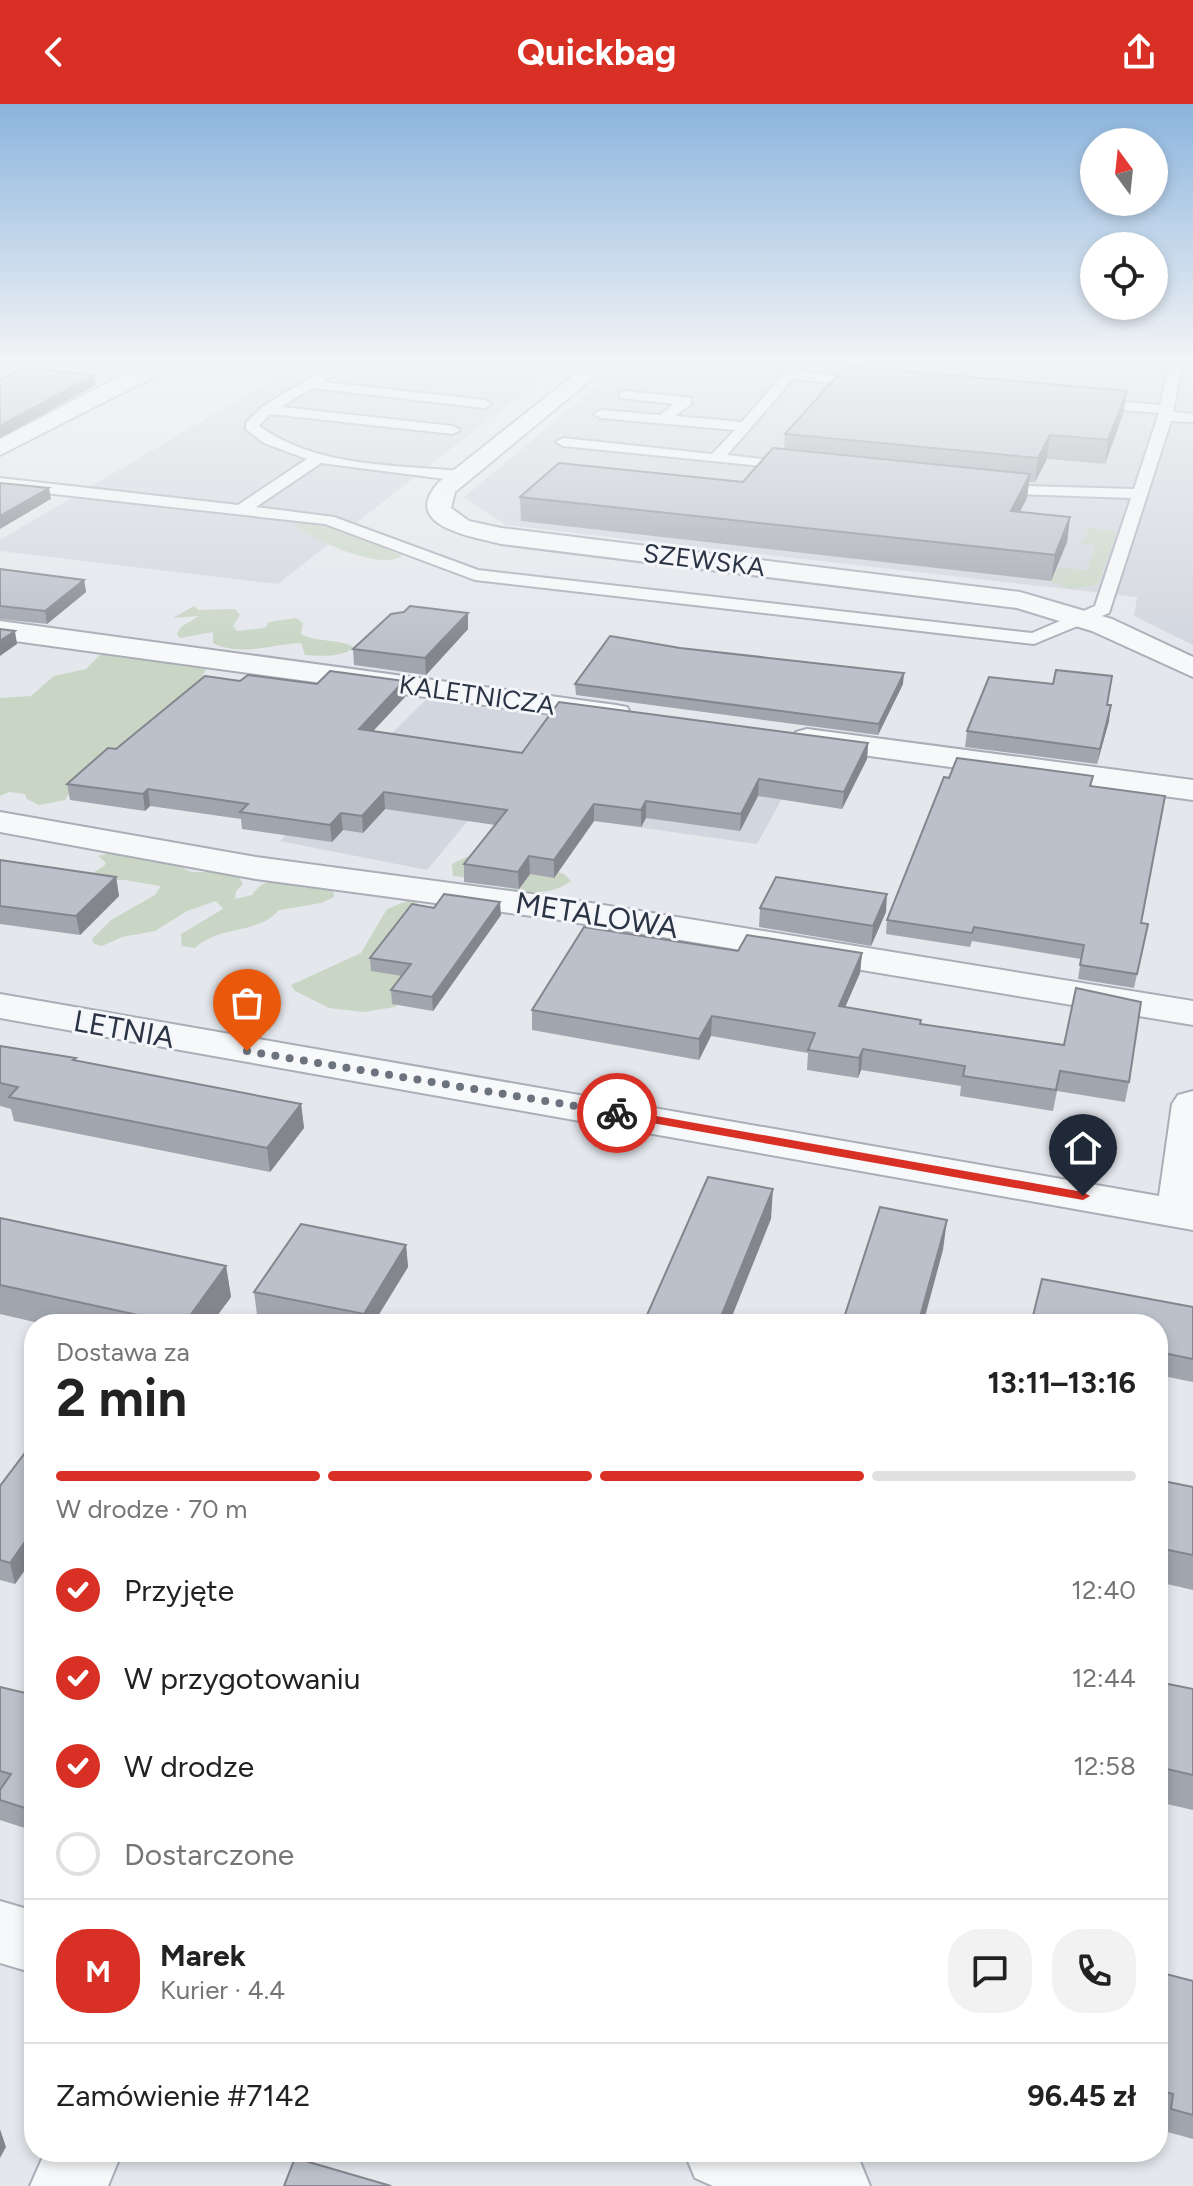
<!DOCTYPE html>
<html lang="pl">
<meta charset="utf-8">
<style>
body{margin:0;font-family:Figtree,sans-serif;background:#f2f2f2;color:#222;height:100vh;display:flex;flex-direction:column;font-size:30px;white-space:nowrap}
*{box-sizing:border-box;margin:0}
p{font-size:26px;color:#767676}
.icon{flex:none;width:44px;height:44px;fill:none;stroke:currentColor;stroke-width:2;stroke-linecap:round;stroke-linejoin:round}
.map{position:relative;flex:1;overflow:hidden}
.drawer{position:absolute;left:24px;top:1210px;width:1144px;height:848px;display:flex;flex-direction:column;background:#fff;border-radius:32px;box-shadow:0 4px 12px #0003}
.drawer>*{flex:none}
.needle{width:52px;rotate:345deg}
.fabs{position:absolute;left:1080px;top:24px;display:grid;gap:16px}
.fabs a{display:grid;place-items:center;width:88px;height:88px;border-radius:50%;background:#fff;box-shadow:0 4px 12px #0003;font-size:40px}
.pin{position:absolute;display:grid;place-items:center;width:68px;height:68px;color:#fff;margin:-82px -34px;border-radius:50% 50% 50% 0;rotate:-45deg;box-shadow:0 0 8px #0007}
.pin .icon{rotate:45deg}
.courier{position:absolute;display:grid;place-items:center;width:80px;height:80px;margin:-40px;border:6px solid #d93025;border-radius:50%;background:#fff;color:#222;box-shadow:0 2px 10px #0007}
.head em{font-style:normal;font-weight:700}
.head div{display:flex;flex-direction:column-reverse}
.head{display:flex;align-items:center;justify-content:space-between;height:136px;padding:0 32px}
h1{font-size:52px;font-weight:700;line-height:60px}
.bar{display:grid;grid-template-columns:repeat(4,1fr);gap:12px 8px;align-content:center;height:96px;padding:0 32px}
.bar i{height:10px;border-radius:6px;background:#e0e0e0}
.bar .active{background:#d93025}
.bar p{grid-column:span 4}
.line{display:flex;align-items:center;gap:20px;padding:0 32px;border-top:2px solid #e0e0e0}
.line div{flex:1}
.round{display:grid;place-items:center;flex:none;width:84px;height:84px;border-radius:32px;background:#f2f2f2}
ol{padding:0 32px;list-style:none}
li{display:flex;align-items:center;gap:24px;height:88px}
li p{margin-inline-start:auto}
li .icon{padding:8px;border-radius:50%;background:#d93025;color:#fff;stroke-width:4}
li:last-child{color:#767676}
li i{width:44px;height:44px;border:4px solid #e0e0e0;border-radius:50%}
header{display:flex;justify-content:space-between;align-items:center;height:104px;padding:0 32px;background:#d93025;color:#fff;font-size:36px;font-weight:700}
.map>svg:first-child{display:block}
.built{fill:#d2d6de}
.green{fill:#c9d6c5}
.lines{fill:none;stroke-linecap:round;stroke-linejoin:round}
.lane-casing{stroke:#a9aeb7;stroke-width:4}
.street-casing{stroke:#a9aeb7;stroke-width:4}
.lane{fill:#f7f8fa;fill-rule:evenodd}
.street{fill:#f7f8fa;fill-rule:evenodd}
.wall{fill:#a1a5ae}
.shaded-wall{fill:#83868d}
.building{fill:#bbc0ca;stroke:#83868d;stroke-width:2}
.route{fill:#d93025}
.done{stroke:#6c737f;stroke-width:8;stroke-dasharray:0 14.4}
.labels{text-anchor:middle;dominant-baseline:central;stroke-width:6;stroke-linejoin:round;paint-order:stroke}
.far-street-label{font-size:26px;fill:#2b3445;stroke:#f4f6f9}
.street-label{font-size:30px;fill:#2b3445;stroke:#f4f6f9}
</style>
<header><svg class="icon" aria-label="back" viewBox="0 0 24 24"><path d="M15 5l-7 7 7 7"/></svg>Quickbag<svg class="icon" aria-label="share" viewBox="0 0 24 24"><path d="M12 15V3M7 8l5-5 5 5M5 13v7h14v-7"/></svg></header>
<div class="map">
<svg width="1193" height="2082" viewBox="0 0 1193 2082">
<rect width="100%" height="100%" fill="#e4e7ec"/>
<!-- built -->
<g class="built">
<path d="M309,254H567L278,480L0,447V436Z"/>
<path d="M631,254H1193V541L1134,512L1137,493L506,421L464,393Z"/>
<path d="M426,596L808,647L757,740L481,701L427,766L280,737Z"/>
</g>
<!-- green -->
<g class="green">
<path d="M303,418L346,427L402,452C378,467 314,435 293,421Z"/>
<path d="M1090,423L1117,428L1098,481L1070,485L1051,477L1057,463L1087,466L1096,441L1081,440Z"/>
<path d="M194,502L199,506L235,505L240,511L233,522L237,527L265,524L269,518L296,514L303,519L301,530C317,539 337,534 354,543C343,554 320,552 305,551L301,539C271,540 242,553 213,539V528L180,534L177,530L181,523L199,512L173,514Z"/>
<path d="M112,549L207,563L197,582L93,667L67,678L70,688L65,696L39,701L27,695L25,690L9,688L0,692V594L31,592L54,572L86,565L100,551Z"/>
<path d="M485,744L564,770L571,777C536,803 492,775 453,772L452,760Z"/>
<path d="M115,748L162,755L192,768H236L243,780L236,787L235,795L252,791C269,764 306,780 333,785L334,793L321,799L279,806C257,831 220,821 195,844L182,842L181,830L223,805L216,797L187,807L155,827L122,833L102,842L94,840L92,835L111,816L155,791L161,782L125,776H81L104,762L106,759L98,752Z"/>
<path d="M407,797H416L420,806L419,872L414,887L395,903L364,908L329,904L295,887L291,881L361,849L387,805Z"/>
</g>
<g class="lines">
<!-- lane casing -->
<g class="lane-casing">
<g id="lane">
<path d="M343,254H358L323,278L484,296L491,300L484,304L312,284L281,303L453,322L460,326L453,330L270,310L259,322C316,363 394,361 461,367L469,372L461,377L321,359L256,403L334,413L478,466L1032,529L1095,502L1131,394L991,389L983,384L986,381L1134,385L1159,309L1088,303L1081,299L1088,295L1160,301L1171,254H1183L1173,308L1193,310V318L1171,317L1109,509L1034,540L475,476L325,420L0,384V374L238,401L307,355L264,339L246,325V319L262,303Z"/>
<path d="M796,255L807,258L799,268L871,275L878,279L871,283L793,275L727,351L795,359L800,360V366L563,342L556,338L563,334L712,350L735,326L601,314L594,310L601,306L660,311L674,300L620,294V288L625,287L691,294V300L675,312L742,318Z"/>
</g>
</g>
<!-- street casing -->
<g class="street-casing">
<g id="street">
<path d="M161,254H191L0,351V335L143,260Z"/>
<path d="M595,254H617L455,388L451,404L469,417L501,424L1020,488L1112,515L1193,553V573L1092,527L1017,504L501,440C471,432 399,422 439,378Z"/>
<path d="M0,517L616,601L627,603L631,610L627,617L616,619L0,535Z"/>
<path d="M807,625L1193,676V696L796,642L791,635L796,628Z"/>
<path d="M0,708L256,753L554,793L1193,897V921L554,815L256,775L0,728Z"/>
<path d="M0,890L1159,1092L1172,1000L1178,991L1193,987V1126L0,914Z"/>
<path d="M0,1797L34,1807V1869L0,1859Z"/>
<path d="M45,2048H122L108,2082H30Z"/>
<path d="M684,2048H841L859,2055L870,2082H713L695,2074Z"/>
</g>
</g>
<!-- lane -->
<use href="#lane" class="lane"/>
<!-- street -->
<use href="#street" class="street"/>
</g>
<!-- wall -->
<g class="wall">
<path d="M1127,287L1123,310L1105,360L1047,355L1035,378H1029L1027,394L1020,408L1070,413L1067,438L1051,477L521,417L520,393L743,378L784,345L785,330Z"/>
<path d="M0,465L84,476L86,488L47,520L0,515Z"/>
<path d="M468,509V525L426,571L354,561L353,545Z"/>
<path d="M240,577L317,580L404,577L405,593L373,627L522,649L868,639L867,655L842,705L758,692L740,727L646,714L641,723L594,717L554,774L530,770L519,785L464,778V760L495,721L385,705L363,729L343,726L332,738L242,725L241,715L150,702L145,707L70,696L67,680L116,645Z"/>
<path d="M575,580H903L878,631L576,591Z"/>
<path d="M1107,601L1109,617L1097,660L965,643L967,627Z"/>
<path d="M1093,672L1091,682L1141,819L1148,820L1134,884L1078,875L1081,855L972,837L970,843L886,830L887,816Z"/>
<path d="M0,756L116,773L119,792L80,831L0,820Z"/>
<path d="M434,804L501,811L433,907L392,900L391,886L402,872L371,867L370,854Z"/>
<path d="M760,804L886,808L871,842L759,823Z"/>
<path d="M738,847L862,849L860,869L845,903L921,920L1129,978L1125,998L1057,987L1053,1007L960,992L961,982L861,966L858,974L807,966L808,949L711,932L699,956L532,926V906Z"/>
<path d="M0,942L76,954V957L301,1000L304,1024L270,1068L14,1017L11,1005L0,1002Z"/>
<path d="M0,1114L226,1162L231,1193L211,1220H43L0,1210Z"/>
<path d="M406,1141L408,1163L373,1220H307L257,1210L254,1188Z"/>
<path d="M1193,1203V1278L1158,1271V1220Z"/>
<path d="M34,1337V1457L32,1456L15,1480L0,1476V1382Z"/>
<path d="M1158,1376L1193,1383V1486L1158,1478Z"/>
<path d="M1158,1578L1193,1585V1706L1158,1698Z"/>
<path d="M0,1583L34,1591V1727L0,1716Z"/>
<path d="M1158,1868L1193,1877V2035L1164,2027L1166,2013L1158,2010Z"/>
</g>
<!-- shaded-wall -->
<g class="shaded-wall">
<path d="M94,271L96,281L0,334V322Z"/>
<path d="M1127,287L1123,310L1105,360L1108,336Z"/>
<path d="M1050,331L1047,355L1035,378L1038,354Z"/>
<path d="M1030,370L1027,394L1007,432L1011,407Z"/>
<path d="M49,384L51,395L0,425V412Z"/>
<path d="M1070,413L1067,438L1051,477L1055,451Z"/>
<path d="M84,476L86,488L47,520L45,507Z"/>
<path d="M468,509V525L426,571L425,554Z"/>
<path d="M15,527L17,540L0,552V537Z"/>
<path d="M904,569L903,580L878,631L879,620Z"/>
<path d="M404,577L405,593L360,641L359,625Z"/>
<path d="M1111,601L1109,617L1097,660L1100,645Z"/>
<path d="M868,639L867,655L842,705L844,688Z"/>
<path d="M759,675L758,692L740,727L741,710Z"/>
<path d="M148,685L150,702L145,707L143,690Z"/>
<path d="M384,688L385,705L363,729L362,712Z"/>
<path d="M646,697V714L641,723V706Z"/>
<path d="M594,700V717L554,774V756Z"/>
<path d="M341,709L343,726L332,738L330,721Z"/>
<path d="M529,752L530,770L519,785L518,768Z"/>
<path d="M116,773L119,792L80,831L76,812Z"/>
<path d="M887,790L886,808L871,842L873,822Z"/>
<path d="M500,798L501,811L433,907L432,893Z"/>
<path d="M862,849L860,869L837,922L839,902Z"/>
<path d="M712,912L711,932L699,956V935Z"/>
<path d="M863,945L861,966L858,974L859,954Z"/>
<path d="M301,1000L304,1024L270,1068L267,1044Z"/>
<path d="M773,1085L771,1115L729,1220H718Z"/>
<path d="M947,1116L943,1146L923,1220H918Z"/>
<path d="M406,1141L408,1163L373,1220H364V1210Z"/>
<path d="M226,1162L231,1193L211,1220H184Z"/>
<path d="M27,1435L32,1456L15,1480L10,1459Z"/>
<path d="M34,1602V1632L27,1614Z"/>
<path d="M0,2025L6,2043L0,2054Z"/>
</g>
<!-- building -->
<g class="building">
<path d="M846,262L1127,287L1108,336L1050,331L1038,354L785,330Z"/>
<path d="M26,264L94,271L0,322V275Z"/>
<path d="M773,344L1030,370L1011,407L1070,413L1055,451L520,393L559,359L743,378Z"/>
<path d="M0,379L49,384L0,412Z"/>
<path d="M0,465L84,476L45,507L0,502Z"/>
<path d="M410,502L468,509L425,554L353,545L391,510L404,508Z"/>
<path d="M0,525L15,527L0,537Z"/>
<path d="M610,532L680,544L904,569L879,620L575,580Z"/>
<path d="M1056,566L1112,572L1107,601H1111L1100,645L967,627L989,573L1053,580Z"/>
<path d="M330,567L404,577L359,625L522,649L559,598L868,639L844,688L759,675L741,710L646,697L641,706L594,700L554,756L529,752L518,768L464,760L507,706L384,688L362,712L341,709L330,721L240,708L248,700L148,685L143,690L67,680L108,644L116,645L205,572L240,577L248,571L317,580Z"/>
<path d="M957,654L1093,672L1090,682L1165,692L1141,819L1148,820L1137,870L1080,861L1084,841L974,823L972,829L887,816L944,673L949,674Z"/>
<path d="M0,756L116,773L76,812L0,802Z"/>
<path d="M776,773L887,790L873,822L760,804Z"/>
<path d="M444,790L500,798L432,893L391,886L411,860L370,854L412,800L434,804Z"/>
<path d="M584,823L738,847L747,831L862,849L839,902L921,916L920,920L1064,941L1076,884L1141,898L1129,978L1060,967L1056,986L963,972L965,962L863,945L859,954L808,946L815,929L712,912L699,935L532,906Z"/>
<path d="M0,942L76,954L73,956L301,1000L267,1044L9,993L18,983L0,979Z"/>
<path d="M708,1073L773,1085L718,1220H643Z"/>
<path d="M880,1103L947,1116L918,1220H842Z"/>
<path d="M0,1114L226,1162L184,1220H179L0,1181Z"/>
<path d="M301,1120L406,1141L364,1210L254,1188Z"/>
<path d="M1042,1175L1193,1203V1255L1158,1248V1220H1031Z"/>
<path d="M34,1337V1437L27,1435L10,1459L0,1456V1382Z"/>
<path d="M1158,1376L1193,1383V1451L1158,1444Z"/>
<path d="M1158,1578L1193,1585V1671L1158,1663Z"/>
<path d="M0,1583L34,1591V1602L27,1614L34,1616V1707L0,1696V1686L11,1670L0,1667Z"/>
<path d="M1158,1868L1193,1877V2011L1171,2005L1173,1990L1158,1986Z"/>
<path d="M295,2054L391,2082H284Z"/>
</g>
<!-- sky -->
<linearGradient id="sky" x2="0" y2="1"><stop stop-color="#8bb4dd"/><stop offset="0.47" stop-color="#f3f4f6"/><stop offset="1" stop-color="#f3f4f6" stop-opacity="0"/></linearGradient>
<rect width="1193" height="545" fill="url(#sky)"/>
<!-- route -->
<path class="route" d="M617,1005L1083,1088L1090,1092L1083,1096L613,1012V1007Z"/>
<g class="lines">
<!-- done -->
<path class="done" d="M247,947L617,1009"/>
</g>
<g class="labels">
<!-- far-street labels -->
<g class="far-street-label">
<text transform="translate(704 456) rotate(7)">SZEWSKA</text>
<text transform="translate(477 591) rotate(8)">KALETNICZA</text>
</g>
<!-- street labels -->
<g class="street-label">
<text transform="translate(597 811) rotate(9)">METALOWA</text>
<text transform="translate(124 925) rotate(10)">LETNIA</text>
</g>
</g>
</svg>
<div class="fabs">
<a><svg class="needle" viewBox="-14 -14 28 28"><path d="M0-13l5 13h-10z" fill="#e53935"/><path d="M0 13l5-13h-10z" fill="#767676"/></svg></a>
<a><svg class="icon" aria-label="locate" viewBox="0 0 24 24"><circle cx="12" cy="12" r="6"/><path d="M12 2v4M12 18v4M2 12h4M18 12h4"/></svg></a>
</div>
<div class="pin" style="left:247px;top:947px;background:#ea580c"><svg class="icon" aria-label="bag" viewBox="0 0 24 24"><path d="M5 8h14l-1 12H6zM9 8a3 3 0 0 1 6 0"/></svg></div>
<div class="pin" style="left:1083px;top:1092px;background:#1f2937"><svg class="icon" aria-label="home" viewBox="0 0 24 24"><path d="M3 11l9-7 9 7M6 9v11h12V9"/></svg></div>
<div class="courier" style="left:617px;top:1009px"><svg class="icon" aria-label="bike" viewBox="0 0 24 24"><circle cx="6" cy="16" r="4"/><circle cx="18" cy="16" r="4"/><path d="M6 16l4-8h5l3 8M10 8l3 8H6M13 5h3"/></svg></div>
<section class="drawer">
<div class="head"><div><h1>2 min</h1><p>Dostawa za</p></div><em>13:11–13:16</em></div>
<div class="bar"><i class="active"></i><i class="active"></i><i class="active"></i><i></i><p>W drodze · 70 m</p></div>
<ol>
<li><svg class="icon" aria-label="check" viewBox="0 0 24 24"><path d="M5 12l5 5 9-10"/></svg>Przyjęte<p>12:40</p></li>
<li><svg class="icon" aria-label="check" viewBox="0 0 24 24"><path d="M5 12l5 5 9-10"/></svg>W przygotowaniu<p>12:44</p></li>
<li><svg class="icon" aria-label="check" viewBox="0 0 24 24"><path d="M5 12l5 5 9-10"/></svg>W drodze<p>12:58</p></li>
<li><i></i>Dostarczone</li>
</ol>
<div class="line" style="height:144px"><b class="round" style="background:#d93025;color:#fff">M</b><div><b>Marek</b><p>Kurier · 4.4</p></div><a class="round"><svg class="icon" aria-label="chat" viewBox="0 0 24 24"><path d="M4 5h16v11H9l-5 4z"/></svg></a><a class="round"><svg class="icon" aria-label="phone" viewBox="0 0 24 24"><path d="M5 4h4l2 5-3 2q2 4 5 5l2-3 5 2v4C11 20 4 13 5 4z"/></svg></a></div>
<div class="line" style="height:104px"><div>Zamówienie #7142</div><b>96.45 zł</b></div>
</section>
</div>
